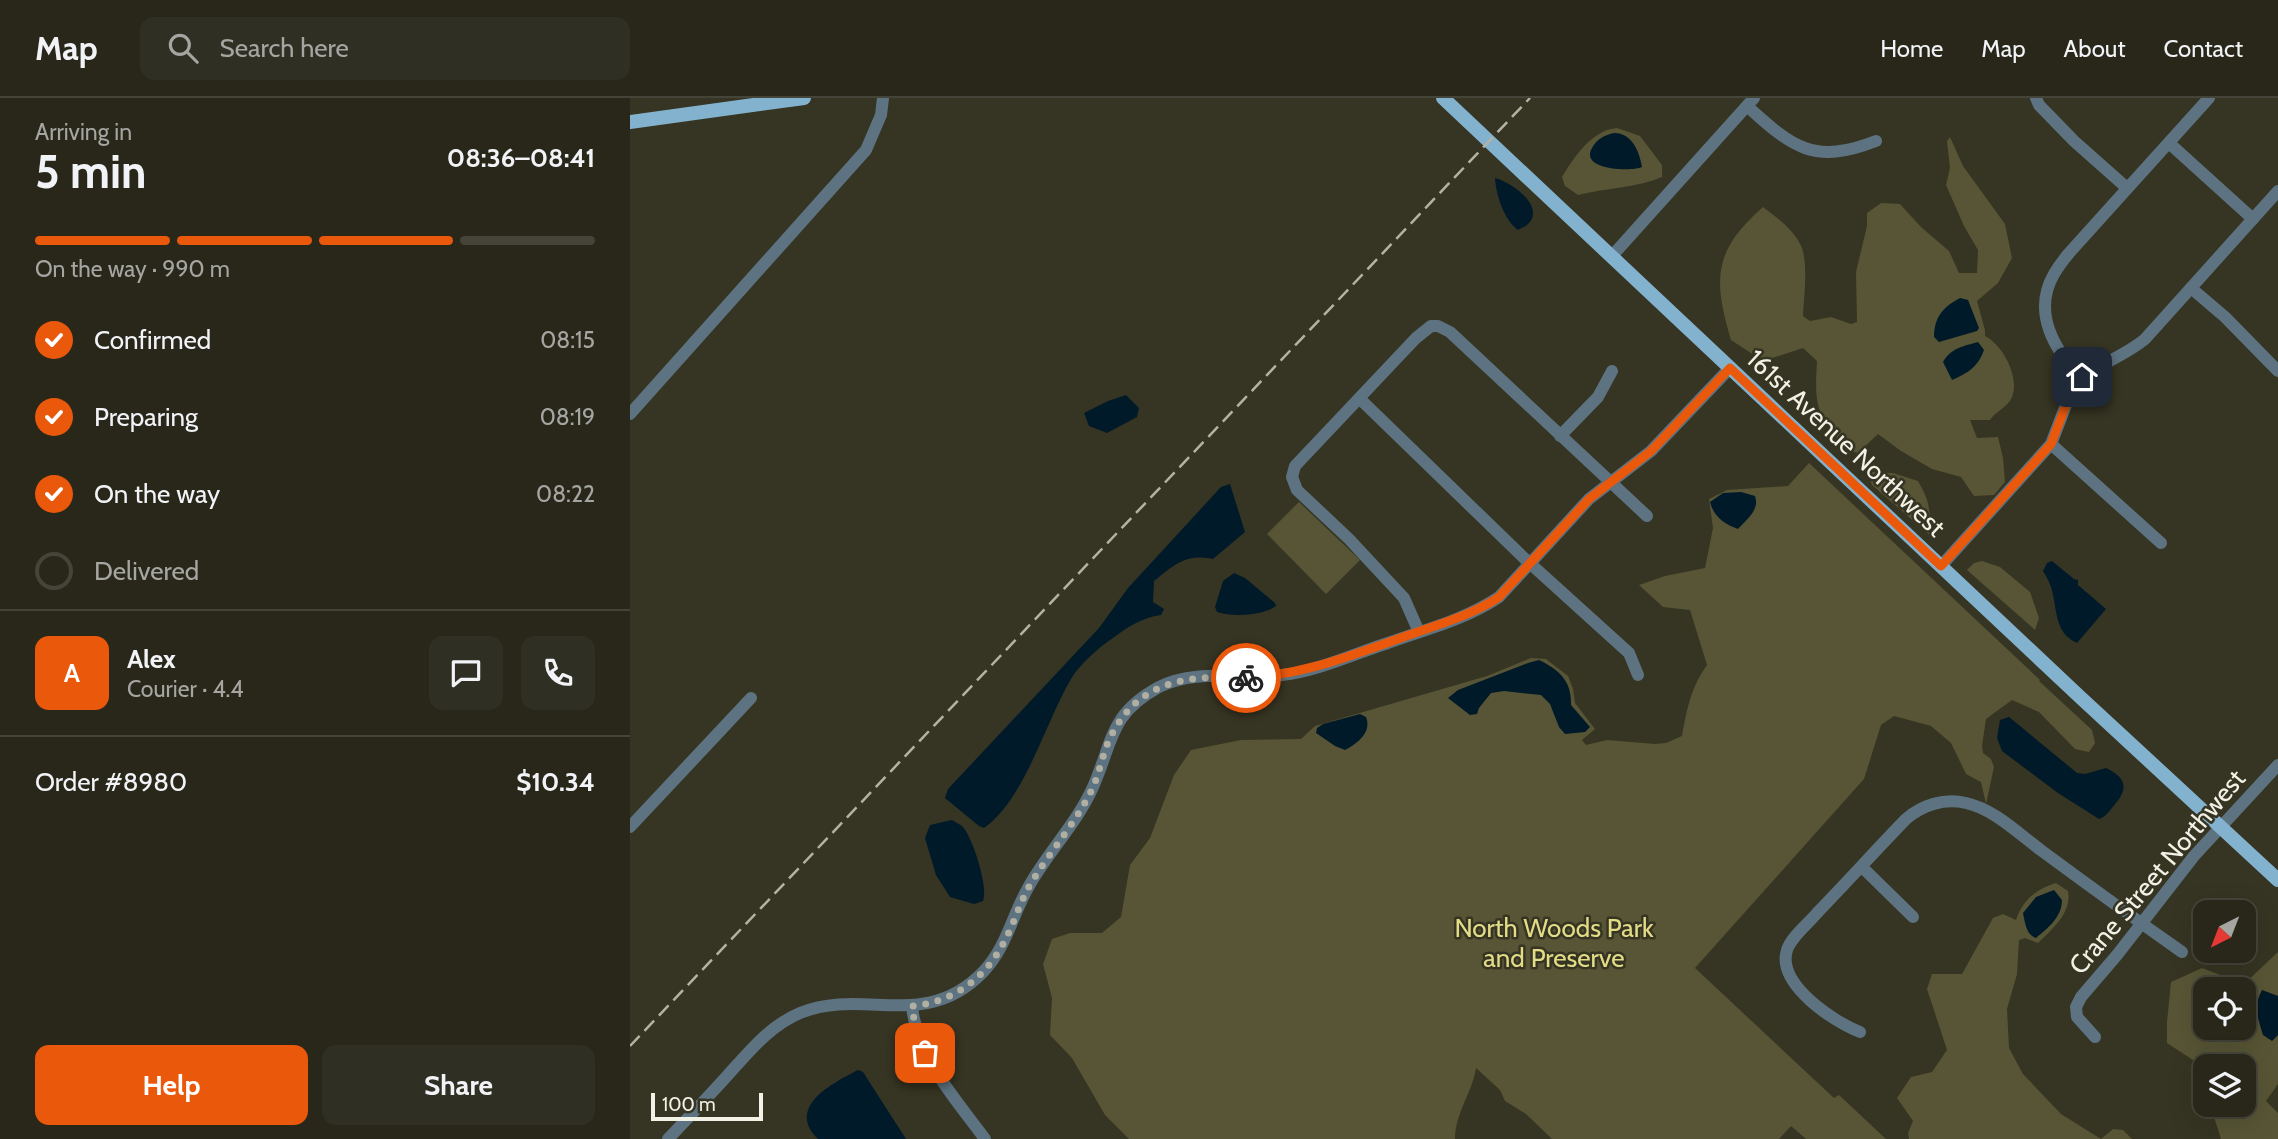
<!DOCTYPE html>
<meta charset="utf-8">
<style>
body{margin:0;font-family:Cabin,sans-serif;background:#302f23;color:#f1f3f6;height:100vh;display:flex;flex-direction:column;font-size:26px;white-space:nowrap}
*{box-sizing:border-box;margin:0}
p{font-size:23px;color:#a5a5a2}
.icon{flex:none;width:38px;height:38px;fill:none;stroke:currentColor;stroke-width:2;stroke-linecap:round;stroke-linejoin:round}
.map{position:relative;flex:1;overflow:hidden}
.panel{display:flex;flex-direction:column;background:#28271a;width:630px}
.panel>*{flex:none}
.needle{width:46px;rotate:222deg}
.tools{position:absolute;left:1563px;top:802px;display:grid;gap:14px}
.tools a{display:grid;place-items:center;width:63px;height:63px;border-radius:14px;background:#28271a;box-shadow:0 7px 28px #0002,0 0 0 2px #444439;font-size:35px}
.scale{position:absolute;left:21px;bottom:18px;width:112px;box-sizing:border-box;padding-left:7px;border:4px solid #f1f1e5;border-top:0;font-size:19px;line-height:24px;white-space:nowrap;color:#f1f1e5;-webkit-text-stroke:5px #363422;paint-order:stroke}
.pin{position:absolute;display:grid;place-items:center;width:60px;height:60px;color:#fff;margin:-30px;border-radius:14px;box-shadow:0 4px 10px #0006}
.courier{position:absolute;display:grid;place-items:center;width:70px;height:70px;margin:-35px;border:5px solid #ea580c;border-radius:50%;background:#fff;color:#222;box-shadow:0 2px 9px #0007}
.head em{font-style:normal;font-weight:800}
.head div{display:flex;flex-direction:column-reverse}
.head{display:flex;align-items:center;justify-content:space-between;height:119px;padding:0 35px}
h1{font-size:46px;font-weight:800;line-height:52px}
.bar{display:grid;grid-template-columns:repeat(4,1fr);gap:10px 7px;align-content:center;height:84px;padding:0 35px}
.bar i{height:9px;border-radius:5px;background:#444439}
.bar .current{background:#ea580c}
.bar p{grid-column:span 4}
.line{display:flex;align-items:center;gap:18px;padding:0 35px;border-top:2px solid #444439}
.line div{flex:1}
.round{display:grid;place-items:center;flex:none;width:74px;height:74px;border-radius:14px;background:#302f23}
ol{padding:0 35px;list-style:none}
li{display:flex;align-items:center;gap:21px;height:77px}
li p{margin-inline-start:auto}
li .icon{padding:7px;border-radius:50%;background:#ea580c;color:#fff;stroke-width:4}
li:last-child{color:#a5a5a2}
li i{width:38px;height:38px;border:4px solid #444439;border-radius:50%}
.primary-button{display:flex;gap:14px;margin-top:auto;padding:14px 35px}
.primary-button a{flex:1;height:80px;border-radius:14px;background:#ea580c;color:#fff;font-size:28px;font-weight:800;line-height:80px;text-align:center}
.primary-button a+a{background:#302f23;color:#f1f3f6}
header{display:flex;align-items:center;gap:42px;box-sizing:border-box;height:98px;padding:0 35px;background:#28271a;border-bottom:2px solid #444439}
header strong{font-size:33px}
nav{display:flex;gap:38px;margin-inline-start:auto;font-size:24px}
.search{width:490px;height:63px;background:#302f23;display:flex;align-items:center;gap:18px;box-sizing:border-box;padding:0 24px;border-radius:14px;color:#a5a5a2;font-size:26px}
main{display:flex;flex:1;min-height:0}
.map>svg:first-child{display:block}
.green{fill:#575535;fill-rule:evenodd}
.water{fill:#001a29}
.lines{fill:none;stroke-linecap:round;stroke-linejoin:round}
.minor{stroke:#5d7381;stroke-width:12}
.major{stroke:#83b2cf;stroke-width:14}
.rail{stroke:#b3b3a5;stroke-width:2.5;stroke-dasharray:14 7;stroke-linecap:butt}
.done{stroke:#b0afa1;stroke-width:7;stroke-dasharray:0 12.6}
.route{stroke:#ea580c;stroke-width:9}
.labels{text-anchor:middle;dominant-baseline:central;stroke-width:5;stroke-linejoin:round;paint-order:stroke}
.street-label{font-size:26px;fill:#f1f1e5;stroke:#363422}
.park-label{font-size:26px;fill:#e2dc87;stroke:#363422}
</style>
<header>
<strong>Map</strong>
<div class="search"><svg class="icon" aria-label="search" viewBox="0 0 24 24"><circle cx="10" cy="10" r="6"/><path d="M15 15l6 6"/></svg>Search here</div>
<nav><a>Home</a><a>Map</a><a>About</a><a>Contact</a></nav>
</header>
<main>
<section class="panel">
<div class="head"><div><h1>5 min</h1><p>Arriving in</p></div><em>08:36–08:41</em></div>
<div class="bar"><i class="current"></i><i class="current"></i><i class="current"></i><i></i><p>On the way · 990 m</p></div>
<ol>
<li><svg class="icon" aria-label="check" viewBox="0 0 24 24"><path d="M5 12l5 5 9-10"/></svg>Confirmed<p>08:15</p></li>
<li><svg class="icon" aria-label="check" viewBox="0 0 24 24"><path d="M5 12l5 5 9-10"/></svg>Preparing<p>08:19</p></li>
<li><svg class="icon" aria-label="check" viewBox="0 0 24 24"><path d="M5 12l5 5 9-10"/></svg>On the way<p>08:22</p></li>
<li><i></i>Delivered</li>
</ol>
<div class="line" style="height:126px"><b class="round" style="background:#ea580c;color:#fff">A</b><div><b>Alex</b><p>Courier · 4.4</p></div><a class="round"><svg class="icon" aria-label="chat" viewBox="0 0 24 24"><path d="M4 5h16v11H9l-5 4z"/></svg></a><a class="round"><svg class="icon" aria-label="phone" viewBox="0 0 24 24"><path d="M5 4h4l2 5-3 2q2 4 5 5l2-3 5 2v4C11 20 4 13 5 4z"/></svg></a></div>
<div class="line" style="height:91px"><div>Order #8980</div><b>$10.34</b></div>
<div class="primary-button"><a>Help</a><a>Share</a></div>
</section>
<div class="map">
<svg width="1648" height="1041" viewBox="0 0 1648 1041">
<rect width="100%" height="100%" fill="#363422"/>
<!-- green -->
<g class="green">
<path d="M987,30L1010,38L1032,67V79C1006,90 975,90 948,97L935,88L932,79C944,59 962,32 987,30Z"/>
<path d="M1320,39L1333,68L1375,126L1382,160L1368,185L1347,203L1355,232V238C1373,247 1390,279 1382,299C1378,309 1366,313 1360,322H1340L1347,340L1368,339L1373,360L1375,384L1364,397L1344,398L1331,379L1302,371L1271,353L1248,336L1228,355C1219,353 1216,349 1210,343C1184,315 1185,300 1187,263L1173,250L1133,263L1101,242C1083,181 1083,153 1133,109C1147,120 1165,132 1172,150C1178,168 1174,199 1173,218L1180,223L1201,219L1221,226L1227,224L1226,174L1237,128V115L1251,105L1270,106L1291,129L1319,153L1329,175H1347L1348,152L1334,128L1316,87L1320,70L1317,43Z"/>
<path d="M1179,365L1410,582L1409,583L1462,632L1465,645L1459,654L1445,651L1409,614L1382,602L1356,621L1352,648L1353,655L1361,661L1364,669L1356,706L1351,684L1336,676L1321,645L1301,628L1264,618L1251,627L1234,681L1065,870L1204,1000L1209,997L1256,1041H1176L1161,1028L1149,1041H922L896,1016L875,1003L870,992L846,970C843,993 825,1015 825,1041H499L475,1017L442,960L420,937L422,900L413,866L422,841L440,835H472L491,819L500,767L520,740L544,677L561,652L611,642L671,641L685,628L857,578L901,560L916,561L938,578L943,591L945,605L965,631L952,642L956,647L977,642L1025,646L1036,645L1052,638C1057,611 1061,589 1077,567L1060,512L1033,509L1009,487L1035,478L1075,470L1083,430L1079,401L1097,392L1158,388Z"/>
<path d="M1240,374L1263,375L1288,383C1293,392 1298,401 1299,411C1301,423 1300,429 1307,440L1304,441L1242,387L1239,380Z"/>
<path d="M669,404L730,462L696,496L637,436Z"/>
<path d="M1352,463L1370,469L1400,494L1409,520L1405,532L1337,472L1344,465Z"/>
<path d="M1426,785L1438,793C1442,815 1422,831 1408,845L1395,840L1389,842L1387,876L1377,911L1379,950L1393,976L1431,1016L1471,1041L1483,1031L1493,1032L1502,1041H1279L1278,1035L1283,1023L1267,1000L1281,979L1302,974L1317,952L1297,891L1302,876H1332L1363,820L1373,816L1386,822C1392,803 1407,790 1426,785Z"/>
<path d="M1648,854V986L1636,1003L1648,1015V1041H1591L1580,1006H1614V968H1575V988L1569,966L1537,945V924L1541,884L1572,870L1614,886ZM1575,891H1614V929H1575Z"/>
</g>
<!-- water -->
<g class="water">
<path d="M984,35C1002,35 1009,53 1012,69C1001,74 949,72 962,50C968,40 973,38 984,35Z"/>
<path d="M865,80C887,86 924,117 888,132C874,122 866,97 865,80Z"/>
<path d="M1330,200L1338,202L1349,230L1347,233L1309,244L1304,239C1304,219 1313,209 1330,200Z"/>
<path d="M1348,244L1354,252C1348,269 1338,275 1322,282L1313,264C1321,250 1334,248 1348,244Z"/>
<path d="M496,297L509,310L507,319L477,335L459,328L454,315L478,303Z"/>
<path d="M600,386L615,434L583,461C556,455 544,467 524,483L523,504L534,511L531,517C511,520 499,528 483,540C468,550 450,566 441,581C415,625 395,701 354,730L349,728L315,700L318,691L469,530L498,490L591,389Z"/>
<path d="M1111,394L1125,398C1130,412 1117,421 1108,431C1094,426 1084,419 1080,404L1093,395Z"/>
<path d="M1422,463L1444,481L1448,482V487L1476,511L1447,545C1423,534 1428,511 1421,489C1419,483 1416,478 1413,473L1417,465Z"/>
<path d="M604,475L615,480L645,505L646,508C633,518 602,519 587,514L585,509L593,483Z"/>
<path d="M909,562C930,572 942,584 941,607L960,629L955,634L935,636L929,629L920,606L911,597L874,593L861,595L849,610L847,616L840,617L818,600L828,592L898,565Z"/>
<path d="M730,616L736,619C742,634 728,645 715,652L705,648L686,635L687,630L693,626Z"/>
<path d="M1379,619L1447,675L1455,676L1476,670C1495,679 1499,689 1486,705C1480,712 1477,718 1469,721L1428,695L1372,653L1367,640L1370,622Z"/>
<path d="M322,722C325,724 329,726 332,728C342,737 359,790 353,803L344,806L320,799L306,777L295,740L300,727Z"/>
<path d="M1424,792L1432,802C1432,819 1418,830 1406,840C1396,837 1395,824 1393,815L1406,799Z"/>
<path d="M1632,892L1648,898V937L1642,943L1633,937C1628,921 1623,908 1632,892Z"/>
<path d="M228,972L233,974L276,1041H188C156,1009 201,986 228,972Z"/>
</g>
<g class="lines">
<!-- minor -->
<g class="minor">
<path d="M1406,0L1409,7L1444,43L1497,90"/>
<path d="M1117,8C1163,50 1184,67 1246,43"/>
<path d="M1539,45L1623,121"/>
<path d="M982,158L1124,0"/>
<path d="M1561,190L1595,219L1648,273"/>
<path d="M1452,279C1472,265 1496,257 1515,241L1648,93"/>
<path d="M730,301L894,460L999,555L1008,577"/>
<path d="M0,316L236,52L251,17L253,0"/>
<path d="M930,338L968,299L982,273"/>
<path d="M1421,346L1531,445"/>
<path d="M1311,468L1421,346L1441,294L1452,279C1424,253 1402,214 1424,176C1428,169 1434,161 1440,154L1579,0"/>
<path d="M789,534L774,500L719,441L667,392L662,379L665,368L786,240L801,228H808L820,234L1017,418"/>
<path d="M0,729L121,600"/>
<path d="M1232,769L1283,819"/>
<path d="M282,908C287,960 325,1000 355,1041"/>
<path d="M1230,934C1204,924 1146,886 1157,852C1161,839 1178,826 1187,815C1217,784 1246,752 1276,721C1292,707 1314,700 1336,705C1364,711 1389,736 1412,753C1458,787 1505,821 1552,854"/>
<path d="M1465,939L1447,919L1446,909L1451,899L1487,857L1564,758L1648,667"/>
<path d="M38,1041C58,1020 78,999 97,978C119,954 139,928 170,915C234,889 295,934 353,874C377,849 382,817 399,788C418,754 447,725 463,689C483,644 479,616 529,589C566,570 612,582 652,577C687,573 721,557 755,546C793,532 835,522 869,499L959,401L1021,353L1100,270"/>
</g>
<!-- major -->
<g class="major">
<path d="M813,0L1450,599L1648,782"/>
<path d="M0,24L174,0"/>
</g>
<!-- rail -->
<path class="rail" d="M0,948L900,0"/>
</g>
<g class="lines">
<!-- done -->
<path class="done" d="M295,955L286,935L282,908C325,904 358,878 376,840C386,821 391,800 403,782C422,751 448,722 463,689C470,673 473,654 481,638C510,581 559,577 616,580"/>
<!-- route -->
<path class="route" d="M616,580C677,576 722,557 779,537C810,526 842,517 869,499L959,401L1021,353L1100,270L1311,468L1421,346L1441,294L1452,279"/>
</g>
<g class="labels">
<!-- street labels -->
<g class="street-label">
<text transform="translate(1216 345) rotate(43)">161st Avenue Northwest</text>
<text transform="translate(1527 774) rotate(-50)">Crane Street Northwest</text>
</g>
<!-- park labels -->
<g class="park-label">
<text x="924" y="830">North Woods Park<tspan x="924" dy="30">and Preserve</tspan></text>
</g>
</g>
</svg>
<div class="tools">
<a><svg class="needle" viewBox="-14 -14 28 28"><path d="M0-13l5 13h-10z" fill="#e53935"/><path d="M0 13l5-13h-10z" fill="#a5a5a2"/></svg></a>
<a><svg class="icon" aria-label="locate" viewBox="0 0 24 24"><circle cx="12" cy="12" r="6"/><path d="M12 2v4M12 18v4M2 12h4M18 12h4"/></svg></a>
<a><svg class="icon" aria-label="layers" viewBox="0 0 24 24"><path d="M12 4l9 5-9 5-9-5zM3 14l9 5 9-5"/></svg></a>
</div>
<div class="scale">100 m</div>
<div class="pin" style="left:295px;top:955px;background:#ea580c"><svg class="icon" aria-label="bag" viewBox="0 0 24 24"><path d="M5 8h14l-1 12H6zM9 8a3 3 0 0 1 6 0"/></svg></div>
<div class="pin" style="left:1452px;top:279px;background:#1f2937"><svg class="icon" aria-label="home" viewBox="0 0 24 24"><path d="M3 11l9-7 9 7M6 9v11h12V9"/></svg></div>
<div class="courier" style="left:616px;top:580px"><svg class="icon" aria-label="bike" viewBox="0 0 24 24"><circle cx="6" cy="16" r="4"/><circle cx="18" cy="16" r="4"/><path d="M6 16l4-8h5l3 8M10 8l3 8H6M13 5h3"/></svg></div>
</div>
</main>
